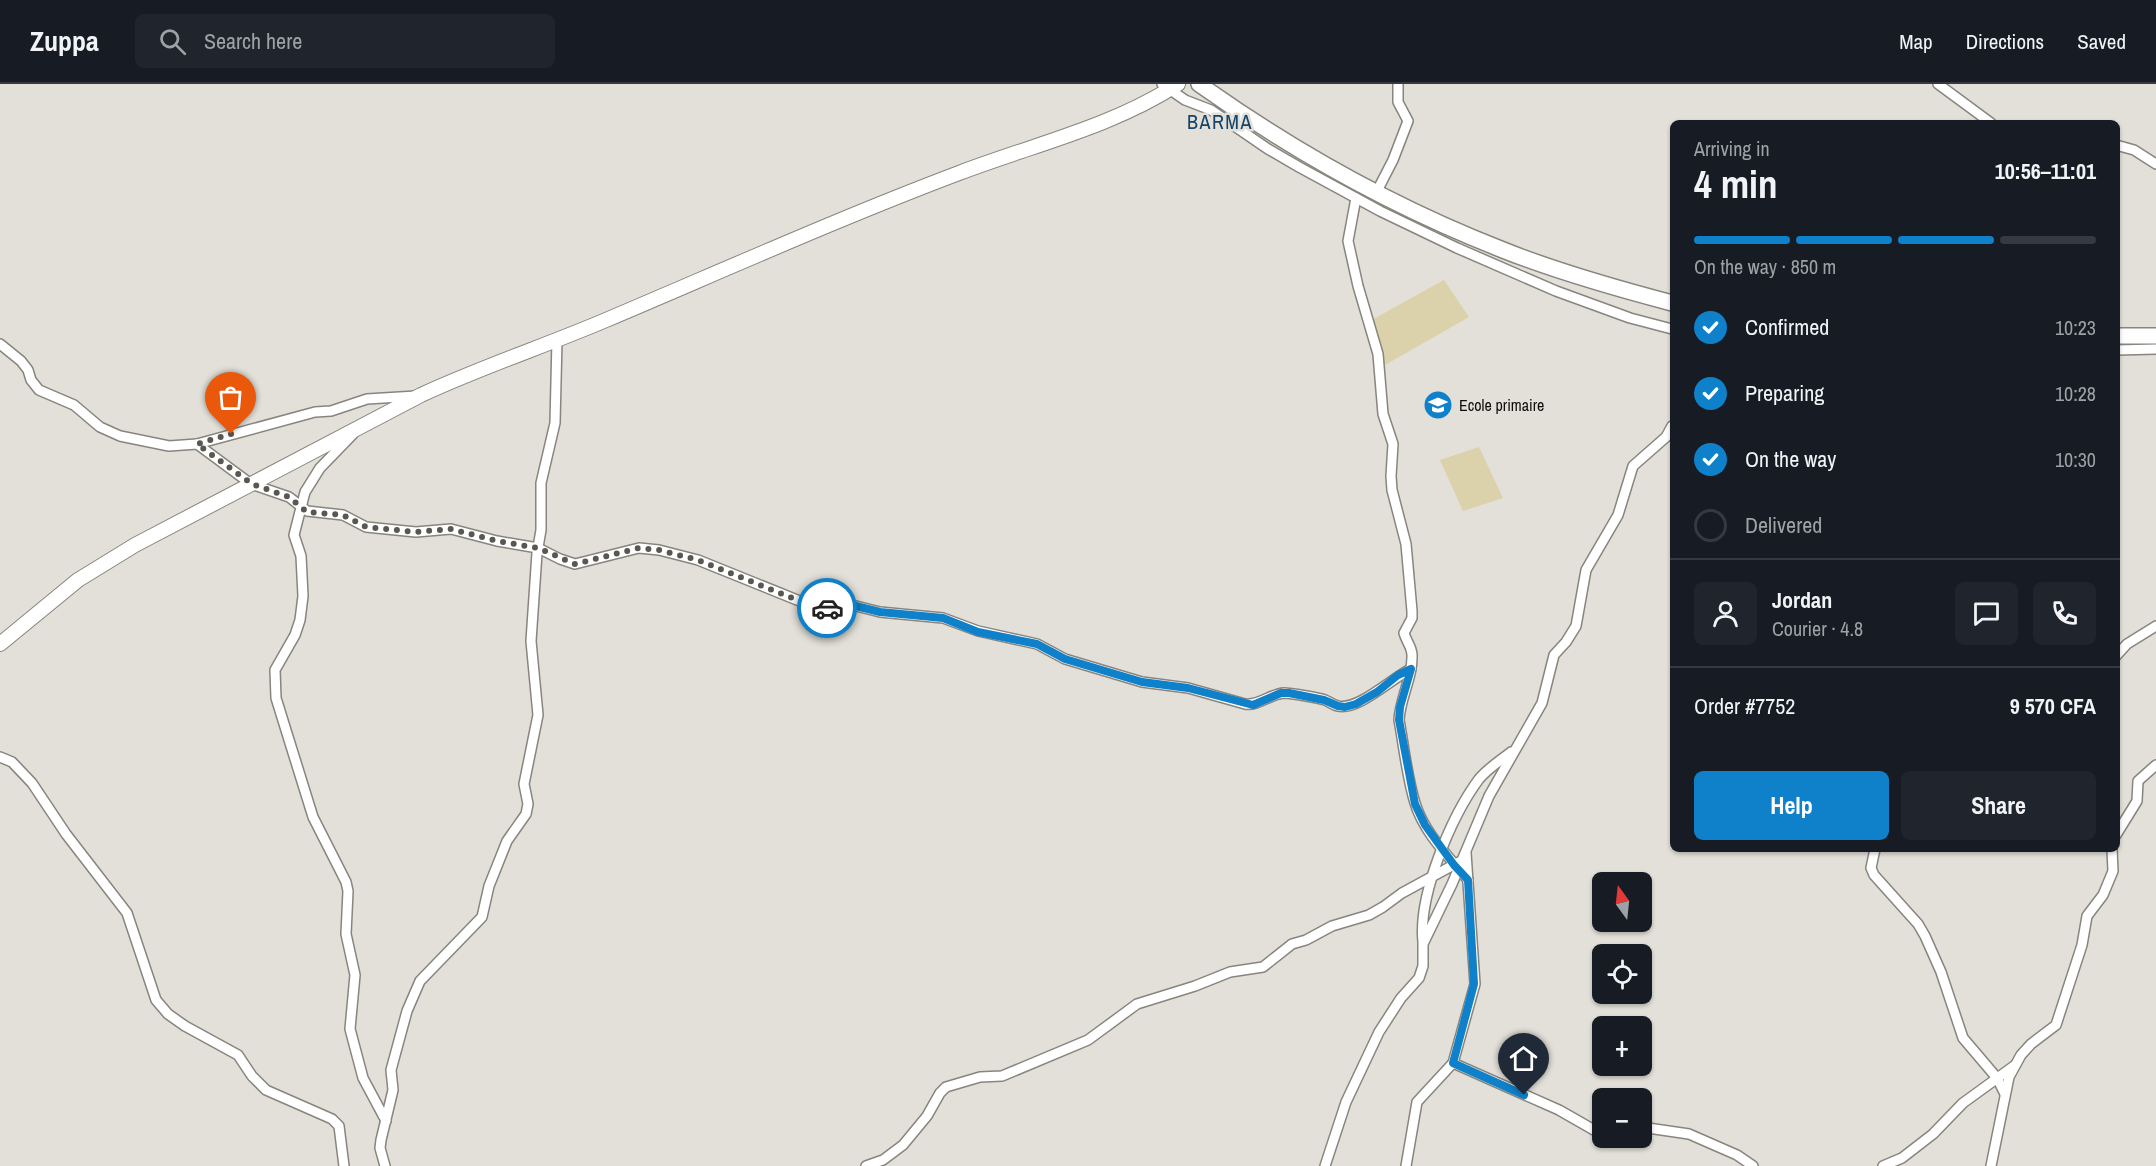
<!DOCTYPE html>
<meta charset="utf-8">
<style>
body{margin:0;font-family:"Archivo Narrow",sans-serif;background:#20242c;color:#f1f3f6;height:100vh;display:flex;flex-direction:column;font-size:22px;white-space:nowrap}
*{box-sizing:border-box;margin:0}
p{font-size:20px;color:#9ea1a6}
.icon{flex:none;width:33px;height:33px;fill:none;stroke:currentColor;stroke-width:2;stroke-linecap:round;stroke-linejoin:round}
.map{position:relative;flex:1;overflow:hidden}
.side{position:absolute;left:1670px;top:36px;width:450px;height:732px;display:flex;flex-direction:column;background:#171b24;border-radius:9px;box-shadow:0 2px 4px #0004}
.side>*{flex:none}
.needle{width:39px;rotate:345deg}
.controls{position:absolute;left:1592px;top:788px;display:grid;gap:12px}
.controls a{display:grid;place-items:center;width:60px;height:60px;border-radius:9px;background:#171b24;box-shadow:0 2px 4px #0004;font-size:30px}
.pin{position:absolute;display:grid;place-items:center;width:51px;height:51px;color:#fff;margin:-62px -26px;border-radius:50% 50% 50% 0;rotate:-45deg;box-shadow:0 0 6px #0007}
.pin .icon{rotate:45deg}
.courier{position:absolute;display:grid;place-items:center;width:60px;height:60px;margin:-30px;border:4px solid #0f81ca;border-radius:50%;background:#fff;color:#222;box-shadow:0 2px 8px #0007}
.headline em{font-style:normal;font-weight:700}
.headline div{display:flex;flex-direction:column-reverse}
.headline{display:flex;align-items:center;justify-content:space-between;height:102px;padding:0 24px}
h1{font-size:39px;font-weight:700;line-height:45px}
.bar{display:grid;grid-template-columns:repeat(4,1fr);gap:9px 6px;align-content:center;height:72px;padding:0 24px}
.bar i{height:8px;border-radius:4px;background:#363941}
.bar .selected{background:#0f81ca}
.bar p{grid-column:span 4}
.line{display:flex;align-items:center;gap:15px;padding:0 24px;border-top:2px solid #363941}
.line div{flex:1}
.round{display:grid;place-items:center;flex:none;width:63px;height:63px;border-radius:9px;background:#20242c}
ol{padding:0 24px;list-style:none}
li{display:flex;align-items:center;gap:18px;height:66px}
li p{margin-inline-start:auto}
li .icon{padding:6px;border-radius:50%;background:#0f81ca;color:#fff;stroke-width:4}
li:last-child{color:#9ea1a6}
li i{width:33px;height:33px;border:3px solid #363941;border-radius:50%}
.button{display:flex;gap:12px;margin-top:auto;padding:12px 24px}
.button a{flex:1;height:69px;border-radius:9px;background:#0f81ca;color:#fff;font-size:24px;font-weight:700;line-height:69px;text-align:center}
.button a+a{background:#20242c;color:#f1f3f6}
header{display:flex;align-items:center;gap:36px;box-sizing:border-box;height:84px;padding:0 30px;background:#171b24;border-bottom:2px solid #363941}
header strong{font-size:28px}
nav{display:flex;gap:33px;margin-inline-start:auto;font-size:21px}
.search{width:420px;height:54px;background:#20242c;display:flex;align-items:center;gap:15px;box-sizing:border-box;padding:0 21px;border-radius:9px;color:#9ea1a6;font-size:22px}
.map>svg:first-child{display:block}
.pitch{fill:#dbd1aa}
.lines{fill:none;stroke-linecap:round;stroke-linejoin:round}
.street-casing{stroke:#87857e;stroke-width:12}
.secondary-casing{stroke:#87857e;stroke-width:16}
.primary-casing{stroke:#87857e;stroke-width:18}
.street{stroke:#fff;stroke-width:9}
.secondary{stroke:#fff;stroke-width:14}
.primary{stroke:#fff;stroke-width:15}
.done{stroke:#585752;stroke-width:6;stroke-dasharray:0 10.8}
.route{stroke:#0f81ca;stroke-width:8}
.labels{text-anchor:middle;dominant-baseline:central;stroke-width:5;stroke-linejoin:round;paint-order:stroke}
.poi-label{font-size:16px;fill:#0d0d0a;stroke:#e2e0d8;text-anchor:start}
.quarter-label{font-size:20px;letter-spacing:1.5px;fill:#144468;stroke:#e2e0d8}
</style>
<header>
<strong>Zuppa</strong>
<div class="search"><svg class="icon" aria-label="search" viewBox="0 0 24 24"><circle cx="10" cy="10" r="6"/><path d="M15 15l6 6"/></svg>Search here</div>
<nav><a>Map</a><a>Directions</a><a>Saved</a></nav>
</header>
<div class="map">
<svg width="2156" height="1082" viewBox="0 0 2156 1082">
<rect width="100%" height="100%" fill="#e2e0d8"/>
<!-- pitch -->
<g class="pitch">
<path d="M1444,196L1469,233L1385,281L1378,270L1368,238Z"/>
<path d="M1479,363L1503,414L1463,427L1440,376Z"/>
</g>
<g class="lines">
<!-- street casing -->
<g class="street-casing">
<g id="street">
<path d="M1162,0L1185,16L1211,26L1268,65L1299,83L1380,127L1457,164L1556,207L1630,234L1672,245"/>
<path d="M1938,0L1991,39"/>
<path d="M2116,61L2134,66L2156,80"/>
<path d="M1376,109L1393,76L1408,37L1398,18V0"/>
<path d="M1356,114L1348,157L1358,202L1378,270L1383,330L1393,360L1391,392L1392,406L1406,460L1412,527V534L1404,549C1406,557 1412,563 1412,571C1413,593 1400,614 1399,636C1404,663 1407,693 1415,719C1424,749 1449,773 1468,796"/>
<path d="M0,260L21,277L28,286L31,296L39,306L74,321L100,343L120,352L169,362L197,360L315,328L331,327L367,315L416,312"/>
<path d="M2116,266L2156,265"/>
<path d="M353,350L320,384L305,408L294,451L301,472L303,512L300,536L295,551L275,586L276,614L313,733L346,798L348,807L346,850L355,891L350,945L363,994L386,1037"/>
<path d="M197,360L251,400L289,413L307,427L343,431L366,443L416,448L451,445L497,457L538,464L560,475L575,480L639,464L659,466L698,476L812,522L828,524L852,521L880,528L943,534L978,547L1037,560L1065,575L1142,598L1188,604L1245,620C1259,622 1270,610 1284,609C1291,609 1319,614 1325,616C1330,618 1333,621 1338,622C1358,627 1392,594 1411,585"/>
<path d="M2116,572L2127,560L2156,542"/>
<path d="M0,673L12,678L32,699L66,750L127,829L156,916L168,930L185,942L238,971L252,992L266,1006L332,1035L339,1042L344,1082"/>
<path d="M2116,751L2137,717L2138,697L2156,681"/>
<path d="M1875,765L1871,784L1874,791L1918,840L1925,852L1941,888L1963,954L1997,994L2005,1010"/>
<path d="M1423,858C1418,811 1451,733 1479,695C1487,685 1501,676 1511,668"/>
<path d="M1453,979L1559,1026L1594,1046L1602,1047"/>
<path d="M1641,1043L1689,1050L1737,1071L1753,1082"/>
<path d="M385,1082L380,1064L381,1056L393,1006L391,986L407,927L420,897L482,833L489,802L507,757L526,730L528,720L524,700L538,631L531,557L537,469L541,446V399L555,339L557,256"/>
<path d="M866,1082L883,1076L903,1061L927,1032L940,1009L946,1003L980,993L1002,992L1088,956L1137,920L1195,902L1230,888L1263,883L1292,860L1306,856L1332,842L1369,831L1383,823L1402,809L1459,778"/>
<path d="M1325,1082L1346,1018L1379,948L1401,914L1419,894L1423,882V860L1452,800L1489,712L1542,619L1554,571L1566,558L1576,542L1586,486L1618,431L1633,382L1666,353L1672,342"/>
<path d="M1406,1082L1417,1018L1453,979L1475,900L1466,769"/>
<path d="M1883,1082L1902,1074L1933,1050L1963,1019L2014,982"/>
<path d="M1991,1082L2009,993L2021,971L2031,960L2056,941L2082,861L2087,832L2103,811L2113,787L2112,765"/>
</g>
</g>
<!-- secondary casing -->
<g class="secondary-casing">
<path id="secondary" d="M0,560L78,496L135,461L421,311C481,283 545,262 606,236C724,186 840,134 959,89C1032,61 1112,43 1178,0"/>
</g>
<!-- primary casing -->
<g class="primary-casing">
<g id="primary">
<path d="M1199,0C1293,67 1395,124 1503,166C1558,188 1615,204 1672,219"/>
<path d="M2116,252H2156"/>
</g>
</g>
<!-- street -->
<use href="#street" class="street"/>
<!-- secondary -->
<use href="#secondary" class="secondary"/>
<!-- primary -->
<use href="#primary" class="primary"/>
</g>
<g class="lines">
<!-- done -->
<path class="done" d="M231,350L197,360L252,400L289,413L307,428L343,431L366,443L416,448L451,445L497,457L538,464L575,480L639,464L659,466L698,476L812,522L827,524"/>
<!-- route -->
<path class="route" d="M827,524L852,521L880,528L943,534L978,548L1037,560L1065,575L1142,598L1188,604L1253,621L1281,609H1289L1324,616L1338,622L1345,623L1356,620L1377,608L1398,591L1411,585L1400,623L1399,636L1415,720L1425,741L1454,781L1468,796L1474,900L1453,979L1524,1011"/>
</g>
<!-- icons -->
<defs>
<g id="school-disc" transform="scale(1.5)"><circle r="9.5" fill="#0f81ca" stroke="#e2e0d8"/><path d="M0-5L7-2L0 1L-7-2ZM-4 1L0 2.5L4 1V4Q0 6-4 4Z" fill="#fff"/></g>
</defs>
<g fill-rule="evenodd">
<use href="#school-disc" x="1438" y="321"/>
</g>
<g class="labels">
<!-- poi labels -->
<g class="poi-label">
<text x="1459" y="321">Ecole primaire</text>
</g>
<!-- quarter labels -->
<g class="quarter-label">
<text x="1220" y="37">BARMA</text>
</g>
</g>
</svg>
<div class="controls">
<a><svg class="needle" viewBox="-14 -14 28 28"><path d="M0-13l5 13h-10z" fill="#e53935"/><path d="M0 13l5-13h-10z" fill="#9ea1a6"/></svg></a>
<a><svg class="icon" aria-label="locate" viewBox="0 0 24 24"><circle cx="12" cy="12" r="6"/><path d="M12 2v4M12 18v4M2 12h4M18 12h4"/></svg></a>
<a>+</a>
<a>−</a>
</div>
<div class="pin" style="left:231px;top:350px;background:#ea580c"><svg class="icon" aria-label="bag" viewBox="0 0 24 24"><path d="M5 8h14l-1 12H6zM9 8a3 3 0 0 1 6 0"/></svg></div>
<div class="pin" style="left:1524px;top:1011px;background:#1f2937"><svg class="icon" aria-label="home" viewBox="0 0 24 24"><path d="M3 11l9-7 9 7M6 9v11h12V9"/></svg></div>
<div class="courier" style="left:827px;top:524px"><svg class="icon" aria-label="car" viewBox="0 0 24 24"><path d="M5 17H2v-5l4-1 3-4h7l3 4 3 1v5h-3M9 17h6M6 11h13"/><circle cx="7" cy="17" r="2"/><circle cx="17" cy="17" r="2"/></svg></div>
<section class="side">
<div class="headline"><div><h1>4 min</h1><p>Arriving in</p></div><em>10:56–11:01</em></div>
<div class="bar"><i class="selected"></i><i class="selected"></i><i class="selected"></i><i></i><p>On the way · 850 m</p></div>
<ol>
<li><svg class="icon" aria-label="check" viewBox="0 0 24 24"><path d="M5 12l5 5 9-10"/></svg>Confirmed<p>10:23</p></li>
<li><svg class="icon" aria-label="check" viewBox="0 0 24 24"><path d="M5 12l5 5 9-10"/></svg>Preparing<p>10:28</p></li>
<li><svg class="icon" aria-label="check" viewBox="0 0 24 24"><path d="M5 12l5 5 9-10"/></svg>On the way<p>10:30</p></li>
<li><i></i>Delivered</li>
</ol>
<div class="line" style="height:108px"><a class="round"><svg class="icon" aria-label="person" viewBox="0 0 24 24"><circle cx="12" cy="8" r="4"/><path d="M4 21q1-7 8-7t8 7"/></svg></a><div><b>Jordan</b><p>Courier · 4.8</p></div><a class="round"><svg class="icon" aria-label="chat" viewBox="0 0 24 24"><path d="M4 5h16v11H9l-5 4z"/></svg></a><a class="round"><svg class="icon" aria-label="phone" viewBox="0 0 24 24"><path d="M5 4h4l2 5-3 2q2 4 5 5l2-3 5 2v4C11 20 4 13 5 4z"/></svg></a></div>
<div class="line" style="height:78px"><div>Order #7752</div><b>9 570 CFA</b></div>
<div class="button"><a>Help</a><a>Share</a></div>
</section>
</div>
